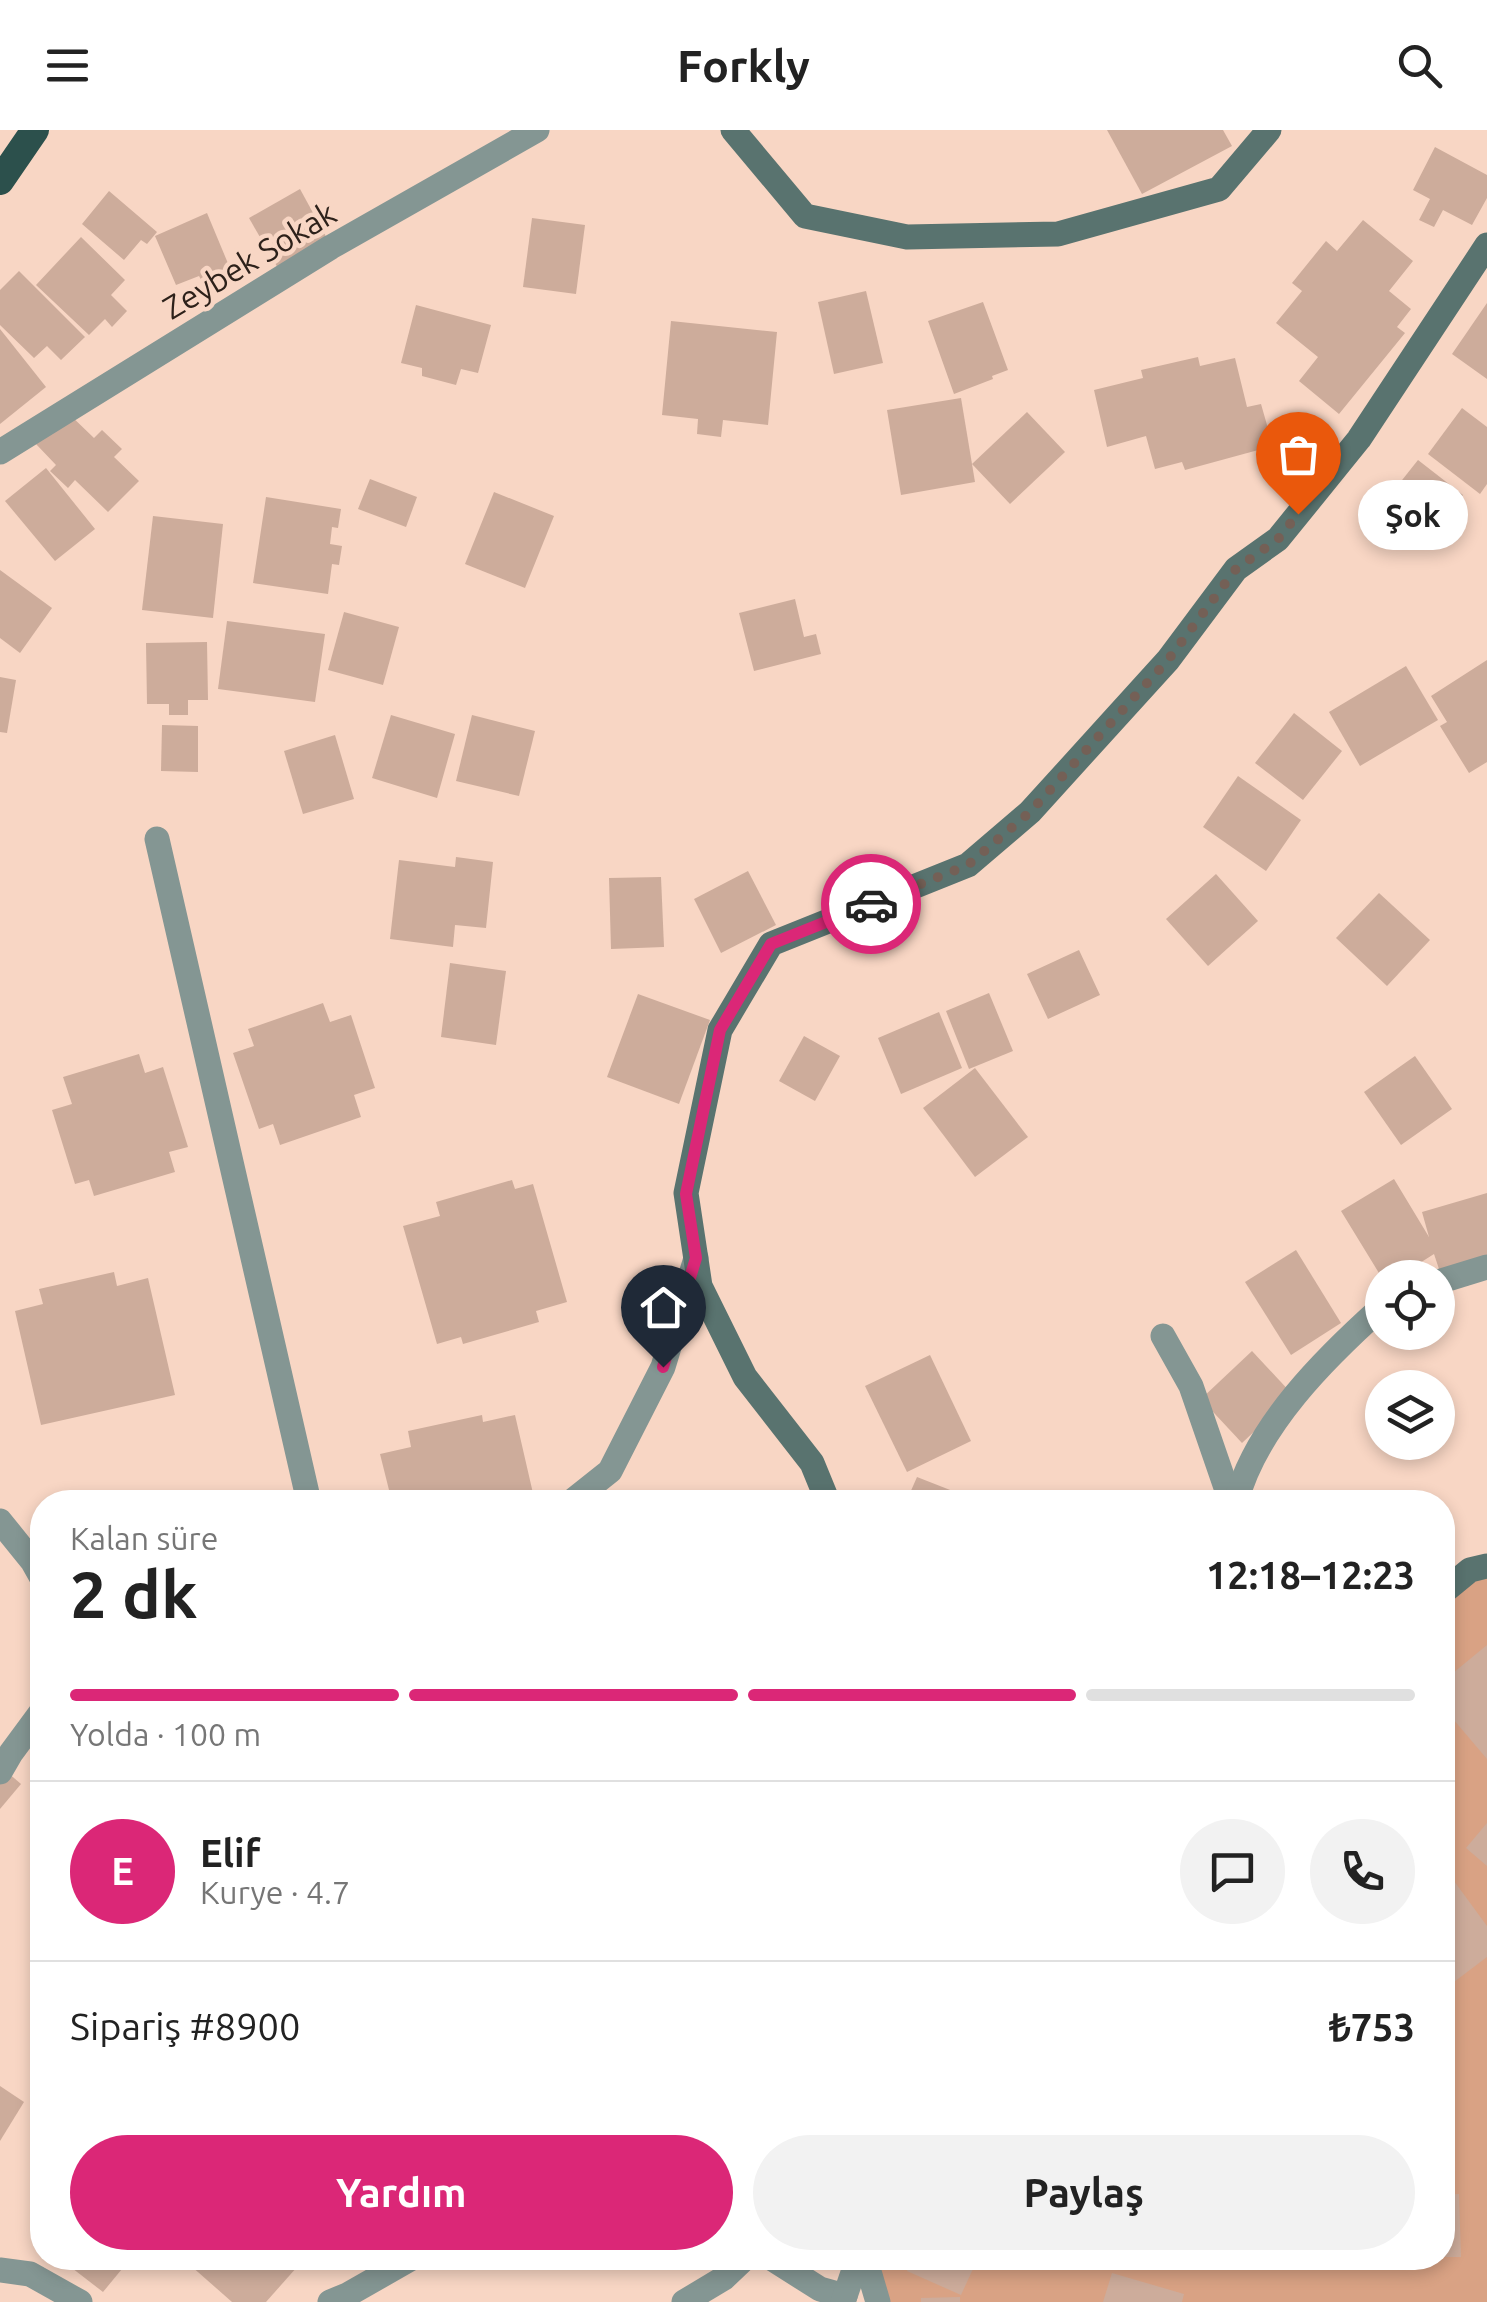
<!DOCTYPE html>
<html lang="tr">
<meta charset="utf-8">
<style>
body{margin:0;font-family:Ubuntu,sans-serif;background:#f2f2f2;color:#222;height:100vh;display:flex;flex-direction:column;font-size:38px;white-space:nowrap}
*{box-sizing:border-box;margin:0}
p{font-size:32px;color:#767676}
.icon{flex:none;width:55px;height:55px;fill:none;stroke:currentColor;stroke-width:2;stroke-linecap:round;stroke-linejoin:round}
.map{position:relative;flex:1;overflow:hidden}
.side{position:absolute;left:30px;top:1360px;width:1425px;height:780px;display:flex;flex-direction:column;background:#fff;border-radius:40px;box-shadow:0 5px 15px #0003}
.side>*{flex:none}
.buttons{position:absolute;left:1365px;top:1130px;display:grid;gap:20px}
.buttons a{display:grid;place-items:center;width:90px;height:90px;border-radius:50%;background:#fff;box-shadow:0 5px 15px #0003;font-size:50px}
.pin{position:absolute;display:grid;place-items:center;width:85px;height:85px;color:#fff;margin:-102px -42px;border-radius:50% 50% 50% 0;rotate:-45deg;box-shadow:0 0 10px #0007}
.pin .icon{rotate:45deg}
.courier{position:absolute;display:grid;place-items:center;width:100px;height:100px;margin:-50px;border:8px solid #db2777;border-radius:50%;background:#fff;color:#222;box-shadow:0 2px 12px #0007}
.bubble{position:absolute;height:70px;border-radius:35px;background:#fff;box-shadow:0 5px 15px #0003;font-size:32px;font-weight:600;line-height:70px;text-align:center}
.overview em{font-style:normal;font-weight:600}
.overview div{display:flex;flex-direction:column-reverse}
.overview{display:flex;align-items:center;justify-content:space-between;height:170px;padding:0 40px}
h1{font-size:65px;font-weight:600;line-height:75px}
.bar{display:grid;grid-template-columns:repeat(4,1fr);gap:15px 10px;align-content:center;height:120px;padding:0 40px}
.bar i{height:12px;border-radius:8px;background:#e0e0e0}
.bar .active{background:#db2777}
.bar p{grid-column:span 4}
.line{display:flex;align-items:center;gap:25px;padding:0 40px;border-top:2px solid #e0e0e0}
.line div{flex:1}
.round{display:grid;place-items:center;flex:none;width:105px;height:105px;border-radius:52px;background:#f2f2f2}
.primary-button{display:flex;gap:20px;margin-top:auto;padding:20px 40px}
.primary-button a{flex:1;height:115px;border-radius:60px;background:#db2777;color:#fff;font-size:40px;font-weight:600;line-height:115px;text-align:center}
.primary-button a+a{background:#f2f2f2;color:#222}
header{display:flex;justify-content:space-between;align-items:center;height:130px;padding:0 40px;background:#fff;font-size:45px;font-weight:600}
.map>svg:first-child{display:block}
.green{fill:#d9a284}
.building{fill:#cdac9b}
.lines{fill:none;stroke-linecap:round;stroke-linejoin:round}
.minor{stroke:#849693;stroke-width:25}
.tertiary{stroke:#849693;stroke-width:25}
.secondary{stroke:#59736f;stroke-width:25}
.trunk{stroke:#2c504c;stroke-width:28}
.done{stroke:#746056;stroke-width:10;stroke-dasharray:0 18}
.route{stroke:#db2777;stroke-width:12}
.labels{text-anchor:middle;dominant-baseline:central;stroke-width:9;stroke-linejoin:round;paint-order:stroke}
.street-label{font-size:32px;fill:#2d211a;stroke:#f8d6c4}
</style>
<header><svg class="icon" aria-label="menu" viewBox="0 0 24 24"><path d="M4 6h16M4 12h16M4 18h16"/></svg>Forkly<svg class="icon" aria-label="search" viewBox="0 0 24 24"><circle cx="10" cy="10" r="6"/><path d="M15 15l6 6"/></svg></header>
<div class="map">
<svg width="1487" height="2172" viewBox="0 0 1487 2172">
<rect width="100%" height="100%" fill="#f8d6c4"/>
<!-- green -->
<path class="green" d="M1487,1436V2172H878L865,2128H1442L1443,1463Z"/>
<!-- building -->
<g class="building">
<path d="M1107,0H1223L1232,16L1142,64Z"/>
<path d="M1435,17L1487,45V68L1472,95L1443,80L1434,97L1419,90L1430,69L1413,60Z"/>
<path d="M300,59L329,112L279,140L249,88Z"/>
<path d="M109,61L157,102L147,114L141,110L124,130L82,94Z"/>
<path d="M207,83L232,143L204,155L199,146L176,155L155,106Z"/>
<path d="M532,88L585,95L576,164L523,157Z"/>
<path d="M1363,90L1413,131L1389,161L1411,179L1397,197L1405,203L1339,284L1299,251L1318,227L1276,193L1302,161L1292,153L1326,111L1337,121Z"/>
<path d="M81,107L125,150L111,165L127,181L112,197L105,189L89,205L36,155Z"/>
<path d="M19,141L85,207L61,230L47,216L34,228L0,195V160Z"/>
<path d="M866,161L883,233L834,244L818,172Z"/>
<path d="M983,172L1008,240L992,246L993,249L954,264L928,191Z"/>
<path d="M1487,173V249L1452,224Z"/>
<path d="M416,175L491,195L478,243L461,239L456,255L422,246V238L401,233Z"/>
<path d="M671,191L777,202L768,295L723,290L721,307L697,304L698,289L662,285Z"/>
<path d="M0,199L46,257L0,294Z"/>
<path d="M1198,227L1200,236L1235,228L1247,277L1261,274L1273,316L1185,340L1182,332L1155,339L1146,306L1107,317L1094,260L1143,248L1141,240Z"/>
<path d="M961,268L975,352L901,365L887,280Z"/>
<path d="M1462,278L1487,297V354L1480,364L1428,324Z"/>
<path d="M67,282L94,308L102,300L122,319L114,327L139,351L108,382L75,350L68,358L50,341L56,335L36,314Z"/>
<path d="M1027,282L1065,322L1010,374L972,334Z"/>
<path d="M1418,330L1463,365L1432,405L1387,369Z"/>
<path d="M46,338L95,399L55,431L5,371Z"/>
<path d="M370,349L417,367L406,397L358,379Z"/>
<path d="M494,362L554,386L525,458L465,434Z"/>
<path d="M266,367L341,379L338,398L332,397L330,414L342,416L339,435L332,434L328,464L253,453Z"/>
<path d="M153,386L223,394L213,488L142,480Z"/>
<path d="M0,440L52,478L20,523L0,508Z"/>
<path d="M795,469L804,507L816,504L821,524L754,541L739,483Z"/>
<path d="M344,482L399,497L383,555L328,540Z"/>
<path d="M227,491L325,504L315,572L218,559Z"/>
<path d="M207,512L208,570H188V585H169V574H147L146,513Z"/>
<path d="M1487,530V632L1469,643L1440,596L1447,592L1431,566Z"/>
<path d="M1406,536L1438,590L1360,636L1329,582Z"/>
<path d="M0,547L16,550L7,603L0,602Z"/>
<path d="M1294,583L1342,621L1303,670L1255,633Z"/>
<path d="M391,585L455,604L437,668L372,648Z"/>
<path d="M472,585L535,601L519,666L456,651Z"/>
<path d="M162,595L198,596V642L161,641Z"/>
<path d="M335,605L354,669L303,684L284,621Z"/>
<path d="M1238,646L1301,690L1266,741L1203,697Z"/>
<path d="M456,727L493,732L486,798L455,795L453,817L390,809L399,730L455,737Z"/>
<path d="M748,741L776,795L721,823L694,769Z"/>
<path d="M1216,744L1258,791L1208,836L1166,789Z"/>
<path d="M661,747L664,817L611,819L609,748Z"/>
<path d="M1379,763L1430,810L1387,856L1336,808Z"/>
<path d="M1079,820L1100,865L1048,889L1027,844Z"/>
<path d="M450,833L506,841L496,915L441,907Z"/>
<path d="M989,863L1013,921L969,939L946,881Z"/>
<path d="M638,864L710,890L679,974L607,947Z"/>
<path d="M323,873L330,892L351,885L375,958L354,965L361,987L280,1015L273,994L259,999L233,923L254,916L248,899Z"/>
<path d="M939,882L962,938L901,964L878,908Z"/>
<path d="M804,906L840,926L815,971L779,951Z"/>
<path d="M139,924L145,943L163,937L188,1017L169,1022L175,1042L94,1066L89,1050L75,1054L52,980L72,974L63,947Z"/>
<path d="M1415,926L1452,979L1401,1015L1364,962Z"/>
<path d="M975,938L1028,1007L975,1047L923,978Z"/>
<path d="M1394,1049L1429,1107L1422,1082L1487,1063V1128L1440,1142L1434,1124L1396,1148H1382L1341,1081Z"/>
<path d="M512,1050L515,1059L533,1054L567,1172L536,1181L539,1192L463,1214L461,1207L437,1214L403,1096L440,1086L436,1072Z"/>
<path d="M1296,1120L1341,1193L1291,1225L1245,1152Z"/>
<path d="M114,1142L117,1156L148,1148L175,1265L41,1295L15,1181L43,1174L39,1159Z"/>
<path d="M1252,1221L1293,1265L1242,1313L1201,1269Z"/>
<path d="M930,1225L971,1311L907,1342L865,1256Z"/>
<path d="M482,1285L483,1292L515,1285L535,1372H392L380,1324L411,1317L408,1301Z"/>
<path d="M917,1347L968,1367L966,1372H906Z"/>
<path d="M1487,1515V1629L1442,1576V1552Z"/>
<path d="M0,1636L21,1654L0,1679Z"/>
<path d="M1487,1693V1736L1466,1718Z"/>
<path d="M1454,1751L1487,1796V1827L1454,1852L1442,1836V1759Z"/>
<path d="M0,1956L24,1972L0,2011Z"/>
<path d="M1459,2064L1461,2127H1442V2065Z"/>
<path d="M59,2128H131L103,2162Z"/>
<path d="M182,2128H305L266,2172H232Z"/>
<path d="M913,2128H978L961,2165L907,2141Z"/>
<path d="M1112,2143L1184,2164L1182,2172H1103Z"/>
<path d="M960,2167V2172H921V2168Z"/>
</g>
<g class="lines">
<!-- minor -->
<g class="minor">
<path d="M157,709L309,1372"/>
<path d="M1438,1152L1487,1137"/>
<path d="M1163,1206L1191,1256L1231,1372"/>
<path d="M571,1372L610,1341L663,1237L696,1128"/>
<path d="M1236,1372C1256,1296 1325,1228 1382,1177"/>
<path d="M0,1391L33,1432L42,1448"/>
<path d="M0,1642L11,1623L42,1581"/>
<path d="M771,2128L820,2159L845,2166"/>
<path d="M0,2140L30,2144L80,2172"/>
<path d="M330,2172L347,2165L412,2128"/>
<path d="M684,2172L724,2148L745,2128"/>
</g>
<!-- tertiary -->
<g class="tertiary">
<path d="M0,322L331,117L537,0"/>
<path d="M865,2128L878,2172"/>
<path d="M843,2172L858,2128"/>
</g>
<!-- secondary -->
<g class="secondary">
<path d="M733,0L805,86L907,107L1058,104L1219,59L1269,0"/>
<path d="M828,1372L812,1333L745,1247L700,1156L686,1063L720,900L771,814L968,735L1030,682L1168,530L1236,439L1278,409L1359,309L1487,115"/>
<path d="M1442,1463L1470,1440L1487,1436"/>
</g>
<!-- trunk -->
<path class="trunk" d="M0,51L35,0"/>
</g>
<g class="lines">
<!-- done -->
<path class="done" d="M871,774L968,735L1030,682L1168,530L1236,439L1278,409L1298,384"/>
<!-- route -->
<path class="route" d="M663,1237L696,1128L686,1064L720,900L771,814L871,774"/>
</g>
<g class="labels">
<!-- street labels -->
<g class="street-label">
<text transform="translate(249 130) rotate(-31)">Zeybek Sokak</text>
</g>
</g>
</svg>
<div class="buttons">
<a><svg class="icon" aria-label="locate" viewBox="0 0 24 24"><circle cx="12" cy="12" r="6"/><path d="M12 2v4M12 18v4M2 12h4M18 12h4"/></svg></a>
<a><svg class="icon" aria-label="layers" viewBox="0 0 24 24"><path d="M12 4l9 5-9 5-9-5zM3 14l9 5 9-5"/></svg></a>
</div>
<div class="pin" style="left:1298px;top:384px;background:#ea580c"><svg class="icon" aria-label="bag" viewBox="0 0 24 24"><path d="M5 8h14l-1 12H6zM9 8a3 3 0 0 1 6 0"/></svg></div>
<div class="pin" style="left:663px;top:1237px;background:#1f2937"><svg class="icon" aria-label="home" viewBox="0 0 24 24"><path d="M3 11l9-7 9 7M6 9v11h12V9"/></svg></div>
<div class="courier" style="left:871px;top:774px"><svg class="icon" aria-label="car" viewBox="0 0 24 24"><path d="M5 17H2v-5l4-1 3-4h7l3 4 3 1v5h-3M9 17h6M6 11h13"/><circle cx="7" cy="17" r="2"/><circle cx="17" cy="17" r="2"/></svg></div>
<div class="bubble" style="left:1358px;top:350px;width:110px">Şok</div>
<section class="side">
<div class="overview"><div><h1>2 dk</h1><p>Kalan süre</p></div><em>12:18–12:23</em></div>
<div class="bar"><i class="active"></i><i class="active"></i><i class="active"></i><i></i><p>Yolda · 100 m</p></div>
<div class="line" style="height:180px"><b class="round" style="background:#db2777;color:#fff">E</b><div><b>Elif</b><p>Kurye · 4.7</p></div><a class="round"><svg class="icon" aria-label="chat" viewBox="0 0 24 24"><path d="M4 5h16v11H9l-5 4z"/></svg></a><a class="round"><svg class="icon" aria-label="phone" viewBox="0 0 24 24"><path d="M5 4h4l2 5-3 2q2 4 5 5l2-3 5 2v4C11 20 4 13 5 4z"/></svg></a></div>
<div class="line" style="height:130px"><div>Sipariş #8900</div><b>₺753</b></div>
<div class="primary-button"><a>Yardım</a><a>Paylaş</a></div>
</section>
</div>
